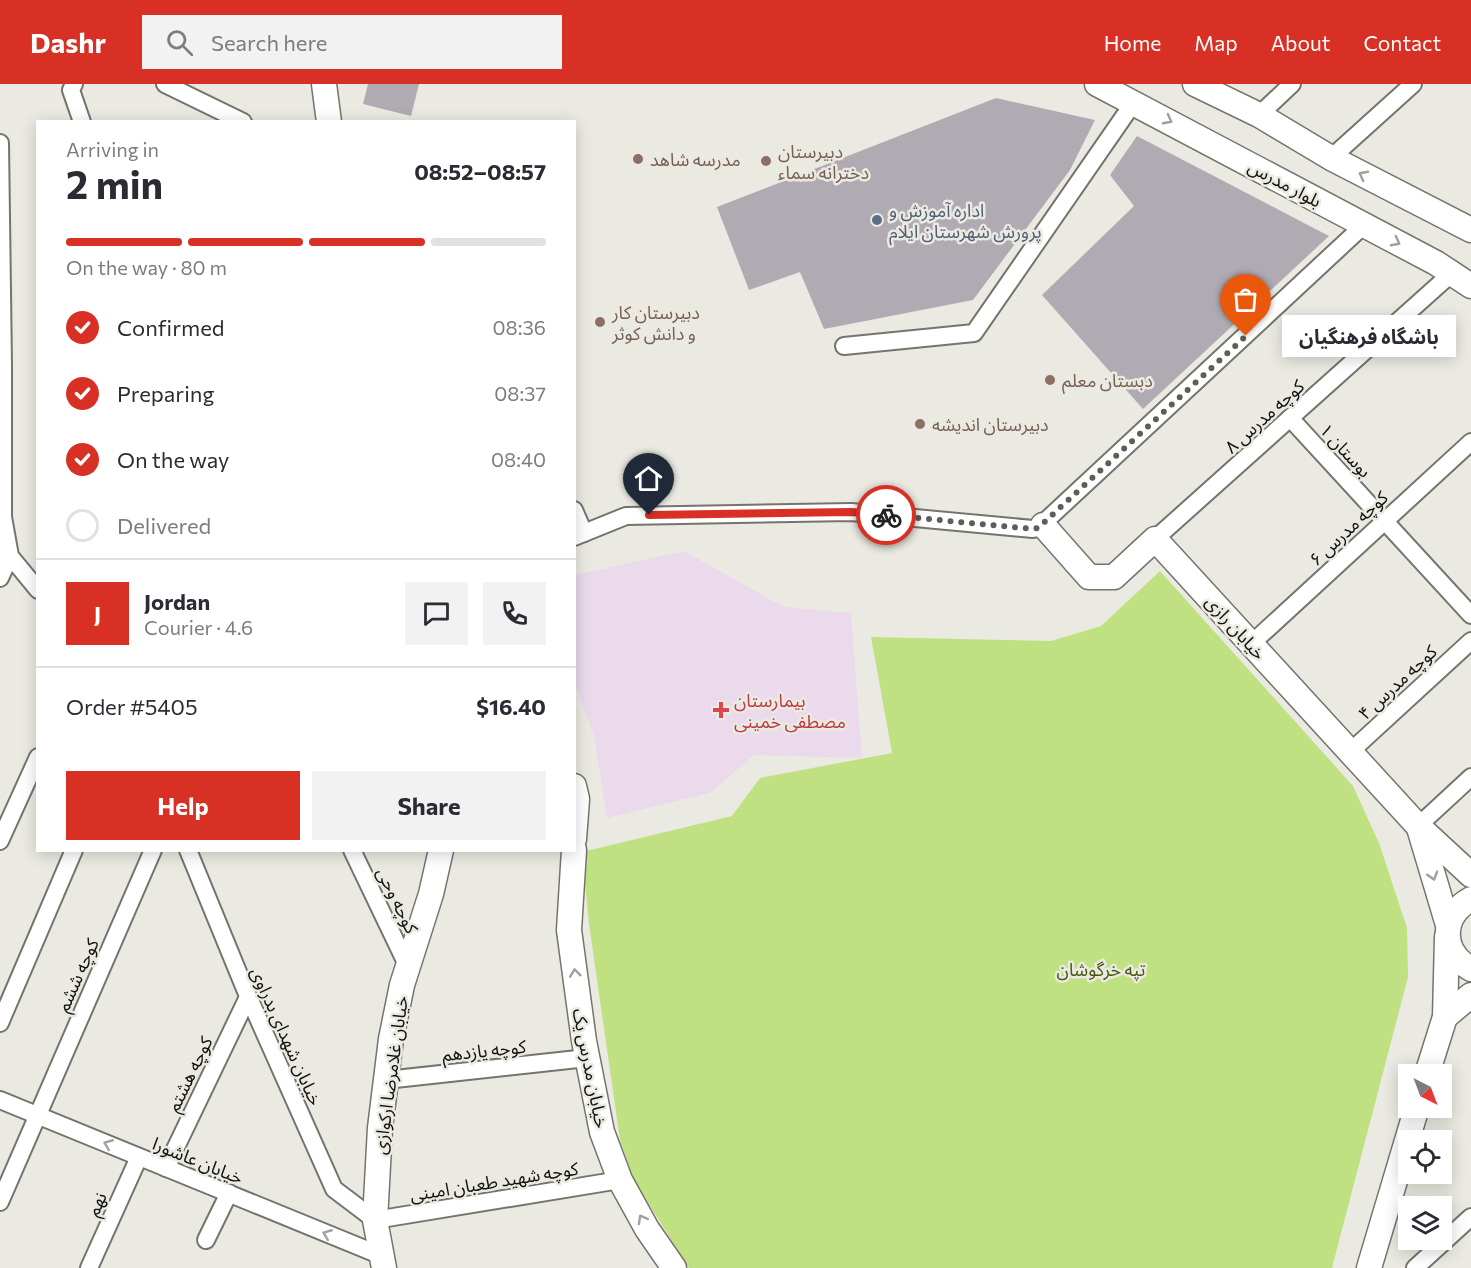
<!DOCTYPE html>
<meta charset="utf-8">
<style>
body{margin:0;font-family:Commissioner,"Noto Sans Arabic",sans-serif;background:#f2f2f3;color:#2b2b33;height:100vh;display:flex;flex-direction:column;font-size:22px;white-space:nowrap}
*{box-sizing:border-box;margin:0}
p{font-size:20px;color:#7c7c81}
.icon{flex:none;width:33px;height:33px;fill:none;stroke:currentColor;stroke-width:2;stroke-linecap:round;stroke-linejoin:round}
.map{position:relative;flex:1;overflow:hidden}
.panel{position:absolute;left:36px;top:36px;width:540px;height:732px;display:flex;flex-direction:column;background:#fff;border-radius:0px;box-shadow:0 3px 15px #0003}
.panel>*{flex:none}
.needle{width:39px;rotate:138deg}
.buttons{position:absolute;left:1398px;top:980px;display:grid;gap:12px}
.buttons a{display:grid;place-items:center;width:54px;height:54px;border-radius:0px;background:#fff;box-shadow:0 3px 15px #0003;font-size:30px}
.pin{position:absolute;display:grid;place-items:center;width:51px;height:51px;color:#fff;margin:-62px -26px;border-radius:50% 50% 50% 0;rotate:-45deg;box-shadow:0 0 6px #0007}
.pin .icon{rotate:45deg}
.courier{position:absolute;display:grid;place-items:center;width:60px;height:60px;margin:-30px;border:4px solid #d93025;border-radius:50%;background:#fff;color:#222;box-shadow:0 2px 8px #0007}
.bubble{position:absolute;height:42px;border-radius:0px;background:#fff;box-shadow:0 3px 15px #0003;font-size:20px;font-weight:700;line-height:42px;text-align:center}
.headline em{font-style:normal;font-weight:700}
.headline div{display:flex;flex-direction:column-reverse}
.headline{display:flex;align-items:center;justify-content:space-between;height:102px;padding:0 30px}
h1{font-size:39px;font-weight:700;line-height:45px}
.bar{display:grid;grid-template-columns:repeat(4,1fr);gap:9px 6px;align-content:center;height:72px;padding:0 30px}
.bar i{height:8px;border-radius:4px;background:#e1e1e2}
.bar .on{background:#d93025}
.bar p{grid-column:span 4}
.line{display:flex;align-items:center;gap:15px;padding:0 30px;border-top:2px solid #e1e1e2}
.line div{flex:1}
.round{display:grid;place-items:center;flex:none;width:63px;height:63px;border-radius:0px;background:#f2f2f3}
ol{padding:0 30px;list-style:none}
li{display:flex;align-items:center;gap:18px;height:66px}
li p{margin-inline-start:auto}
li .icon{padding:6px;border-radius:50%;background:#d93025;color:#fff;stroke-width:4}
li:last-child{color:#7c7c81}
li i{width:33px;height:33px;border:3px solid #e1e1e2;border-radius:50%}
.action{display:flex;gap:12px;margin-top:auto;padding:12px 30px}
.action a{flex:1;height:69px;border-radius:0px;background:#d93025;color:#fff;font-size:24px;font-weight:700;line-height:69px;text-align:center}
.action a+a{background:#f2f2f3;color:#2b2b33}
header{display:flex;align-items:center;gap:36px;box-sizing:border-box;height:84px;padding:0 30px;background:#d93025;color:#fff}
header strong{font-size:28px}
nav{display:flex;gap:33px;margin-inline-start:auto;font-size:21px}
.search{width:420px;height:54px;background:#f2f2f3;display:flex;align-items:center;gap:15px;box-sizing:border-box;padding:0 21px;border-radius:0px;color:#7c7c81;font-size:22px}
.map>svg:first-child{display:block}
.medical{fill:#eadaec}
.green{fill:#c0e181}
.building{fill:#b0abb2}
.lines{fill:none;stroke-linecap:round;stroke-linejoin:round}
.street-casing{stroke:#75746c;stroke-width:20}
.secondary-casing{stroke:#75746c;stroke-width:27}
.street{stroke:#fff;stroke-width:16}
.secondary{stroke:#fff;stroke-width:24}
.oneway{stroke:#a0a09f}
.done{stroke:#5e5d59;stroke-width:6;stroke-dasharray:0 10.8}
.route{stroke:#d93025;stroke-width:8}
.education-dot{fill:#8d6e63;stroke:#ebeae2;stroke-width:2}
.service-dot{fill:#5c6f8a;stroke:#ebeae2;stroke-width:2}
.health-dot{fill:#e0444e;stroke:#ebeae2;stroke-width:2}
.labels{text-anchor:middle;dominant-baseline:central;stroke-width:5;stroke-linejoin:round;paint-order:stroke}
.education-label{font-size:18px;fill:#785e54;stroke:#ebeae2;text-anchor:start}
.street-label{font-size:18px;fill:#12110f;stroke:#ebeae2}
.service-label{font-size:18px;fill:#4e5e75;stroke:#ebeae2;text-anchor:start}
.health-label{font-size:18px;fill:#be3a42;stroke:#ebeae2;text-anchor:start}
.park-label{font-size:18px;fill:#455814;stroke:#ebeae2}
</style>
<header>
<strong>Dashr</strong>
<div class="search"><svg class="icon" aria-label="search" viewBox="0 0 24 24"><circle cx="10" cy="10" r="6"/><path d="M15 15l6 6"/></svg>Search here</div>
<nav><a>Home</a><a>Map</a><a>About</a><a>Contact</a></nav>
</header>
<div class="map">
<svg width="1471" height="1184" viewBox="0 0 1471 1184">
<rect width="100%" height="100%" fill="#ebeae2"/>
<!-- medical -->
<path class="medical" d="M684,467L784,523L851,529L862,674L754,671L710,709L607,734L594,653L575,599V491Z"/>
<!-- green -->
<path class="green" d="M1160,487L1353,702L1379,759L1407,844L1408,893L1332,1184H689L635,1098L620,1056L589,840L582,768L732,732L760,694L892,669L871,553L1051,557L1101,542Z"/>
<!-- building -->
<g class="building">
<path d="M368,0H419L411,32L363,20Z"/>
<path d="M996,14L1095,36L1070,86L973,216L824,245L800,188L749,206L717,123Z"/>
<path d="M1137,52L1329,152L1143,325L1042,211L1134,122L1110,91Z"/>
</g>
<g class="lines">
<!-- street casing -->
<g class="street-casing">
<g id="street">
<path d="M74,0L71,6L82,38"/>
<path d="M165,0L243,38"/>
<path d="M1259,31L1292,0"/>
<path d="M0,59L3,281V433L10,472L38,506"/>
<path d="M1331,74L1413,0"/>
<path d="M844,262L974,249L1134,18"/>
<path d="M1290,334L1471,531"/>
<path d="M574,426L584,449"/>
<path d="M574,453L626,432L851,428L1033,445L1038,444L1364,141"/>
<path d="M1155,455L1452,189"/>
<path d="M0,494L10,472L1,470"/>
<path d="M1251,560L1471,358"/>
<path d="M1350,668L1471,557"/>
<path d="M1418,742L1471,693"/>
<path d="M0,757L38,673"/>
<path d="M188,766L245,905L334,1105L375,1136L620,1096"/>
<path d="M352,766L408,883"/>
<path d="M0,939L74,766"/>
<path d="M386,996L587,974"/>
<path d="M0,1016L382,1172"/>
<path d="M166,1084L248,913"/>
<path d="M0,1118L153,766"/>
<path d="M206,1156L229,1109"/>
<path d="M89,1184L139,1073"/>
<path d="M1415,1184L1471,1133"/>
</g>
</g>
<!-- secondary casing -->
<g class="secondary-casing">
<g id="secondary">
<path d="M324,0L329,38"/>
<path d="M1097,0L1436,179L1471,202"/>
<path d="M1195,0L1259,31L1331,74L1471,146"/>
<path d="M1043,441L1089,493H1114L1155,455L1418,742L1471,791"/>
<path d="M574,702L577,715L574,755"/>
<path d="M1419,744L1448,841"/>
<path d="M574,766L569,846L584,957L602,1048L620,1096L647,1145L674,1184"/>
<path d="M1471,815C1440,832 1440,868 1471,885"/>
<path d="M1445,933L1471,911"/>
<path d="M1427,990L1445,933L1447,853"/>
<path d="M384,1184L375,1136L380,1044L391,955L402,901L431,810L441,766"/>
<path d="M1369,1184L1417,1023"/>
</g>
</g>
<!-- street -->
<use href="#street" class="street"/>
<!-- secondary -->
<use href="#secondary" class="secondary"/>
</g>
<!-- one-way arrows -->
<defs><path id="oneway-chevron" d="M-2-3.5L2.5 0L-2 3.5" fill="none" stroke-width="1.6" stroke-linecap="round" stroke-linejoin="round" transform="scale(1.5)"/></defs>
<g class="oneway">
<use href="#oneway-chevron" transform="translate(1168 36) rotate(28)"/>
<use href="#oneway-chevron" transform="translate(1363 91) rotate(-152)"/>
<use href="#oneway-chevron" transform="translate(1396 158) rotate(28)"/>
<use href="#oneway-chevron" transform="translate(1433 792) rotate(73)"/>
<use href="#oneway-chevron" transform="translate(575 889) rotate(-97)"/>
<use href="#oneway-chevron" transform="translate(108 1060) rotate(-158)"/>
<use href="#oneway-chevron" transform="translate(642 1135) rotate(-119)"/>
<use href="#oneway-chevron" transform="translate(327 1150) rotate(-158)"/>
</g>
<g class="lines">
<!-- done -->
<path class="done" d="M886,431L1033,445L1038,444L1246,252"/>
<!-- route -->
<path class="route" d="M649,431L851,428L886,431"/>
</g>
<!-- markers -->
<g class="education-dot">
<circle cx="638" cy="75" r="6"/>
<circle cx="766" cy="77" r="6"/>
<circle cx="600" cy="238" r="6"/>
<circle cx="1050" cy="296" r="6"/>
<circle cx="920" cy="340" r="6"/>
</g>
<circle class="service-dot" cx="877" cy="136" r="6"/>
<path class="health-dot" d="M718 617h6v6h6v6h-6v6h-6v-6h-6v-6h6z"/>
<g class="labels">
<!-- education labels -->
<g class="education-label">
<text x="778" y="67">دبیرستان<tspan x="778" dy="21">دخترانه سماء</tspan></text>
<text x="650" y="75">مدرسه شاهد</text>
<text x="612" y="228">دبیرستان کار<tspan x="612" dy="21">و دانش کوثر</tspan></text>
<text x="1062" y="296">دبستان معلم</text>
<text x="932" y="340">دبیرستان اندیشه</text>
</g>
<!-- street labels -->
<g class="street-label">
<text transform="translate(1285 99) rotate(28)">بلوار مدرس</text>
<text transform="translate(1264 332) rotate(-42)">کوچه مدرس ۸</text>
<text transform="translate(1346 366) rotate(47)">بوستان ۱</text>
<text transform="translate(1348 444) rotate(-43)">کوچه مدرس ۶</text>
<text transform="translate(1236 543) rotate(48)">خیابان رازی</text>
<text transform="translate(1397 598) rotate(-43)">کوچه مدرس ۴</text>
<text transform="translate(398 816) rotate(64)">کوچه وحی</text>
<text transform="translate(77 891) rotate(-66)">کوچه ششم</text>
<text transform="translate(287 952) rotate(66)">خیابان شهدای بدراوی</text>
<text transform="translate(484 966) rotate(-6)">کوچه یازدهم</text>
<text transform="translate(591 984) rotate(79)">خیابان مدرس یک</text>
<text transform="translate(189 990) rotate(-64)">کوچه هشتم</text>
<text transform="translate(390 991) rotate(-82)">خیابان غلامرضا ارکوازی</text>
<text transform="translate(198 1076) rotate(22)">خیابان عاشورا</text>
<text transform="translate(494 1097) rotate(-9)">کوچه شهید طعبان امینی</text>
<text transform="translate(96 1120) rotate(-66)">نهم</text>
</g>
<!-- service labels -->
<g class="service-label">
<text x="889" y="126">اداره آموزش و<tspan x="889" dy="21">پرورش شهرستان ایلام</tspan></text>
</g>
<!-- health labels -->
<g class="health-label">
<text x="734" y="616">بیمارستان<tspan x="734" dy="21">مصطفی خمینی</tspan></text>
</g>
<!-- park labels -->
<g class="park-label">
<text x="1101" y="885">تپه خرگوشان</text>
</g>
</g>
</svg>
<div class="buttons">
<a><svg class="needle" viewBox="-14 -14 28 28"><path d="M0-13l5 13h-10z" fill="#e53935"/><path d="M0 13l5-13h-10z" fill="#7c7c81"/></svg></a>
<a><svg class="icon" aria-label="locate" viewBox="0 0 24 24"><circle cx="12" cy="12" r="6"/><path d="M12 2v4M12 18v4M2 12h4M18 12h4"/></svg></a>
<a><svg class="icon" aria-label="layers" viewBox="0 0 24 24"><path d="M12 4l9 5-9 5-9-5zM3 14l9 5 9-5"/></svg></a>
</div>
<div class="pin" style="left:1246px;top:252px;background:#ea580c"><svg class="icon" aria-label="bag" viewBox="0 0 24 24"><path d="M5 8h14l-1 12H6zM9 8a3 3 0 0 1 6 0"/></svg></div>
<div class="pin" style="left:649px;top:431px;background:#1f2937"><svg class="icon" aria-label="home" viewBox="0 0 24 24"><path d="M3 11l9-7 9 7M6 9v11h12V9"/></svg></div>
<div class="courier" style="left:886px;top:431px"><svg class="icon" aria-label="bike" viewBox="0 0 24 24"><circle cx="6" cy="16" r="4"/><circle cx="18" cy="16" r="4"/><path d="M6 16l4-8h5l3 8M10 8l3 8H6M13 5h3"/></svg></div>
<div class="bubble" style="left:1282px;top:231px;width:174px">باشگاه فرهنگیان</div>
<section class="panel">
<div class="headline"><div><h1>2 min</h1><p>Arriving in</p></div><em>08:52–08:57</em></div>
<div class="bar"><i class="on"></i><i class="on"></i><i class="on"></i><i></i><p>On the way · 80 m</p></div>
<ol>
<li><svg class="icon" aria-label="check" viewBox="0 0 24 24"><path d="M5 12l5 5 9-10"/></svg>Confirmed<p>08:36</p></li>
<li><svg class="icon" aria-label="check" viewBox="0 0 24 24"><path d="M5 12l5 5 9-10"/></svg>Preparing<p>08:37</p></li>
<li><svg class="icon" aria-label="check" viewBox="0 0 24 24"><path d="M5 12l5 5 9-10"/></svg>On the way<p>08:40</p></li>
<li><i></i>Delivered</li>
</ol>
<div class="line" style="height:108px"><b class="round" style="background:#d93025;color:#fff">J</b><div><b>Jordan</b><p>Courier · 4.6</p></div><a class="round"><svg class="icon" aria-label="chat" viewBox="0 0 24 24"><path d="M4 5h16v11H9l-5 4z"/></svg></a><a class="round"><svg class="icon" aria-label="phone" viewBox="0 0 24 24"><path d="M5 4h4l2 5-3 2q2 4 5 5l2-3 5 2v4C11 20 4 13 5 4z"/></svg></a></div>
<div class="line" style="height:78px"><div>Order #5405</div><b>$16.40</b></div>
<div class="action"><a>Help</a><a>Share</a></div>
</section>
</div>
